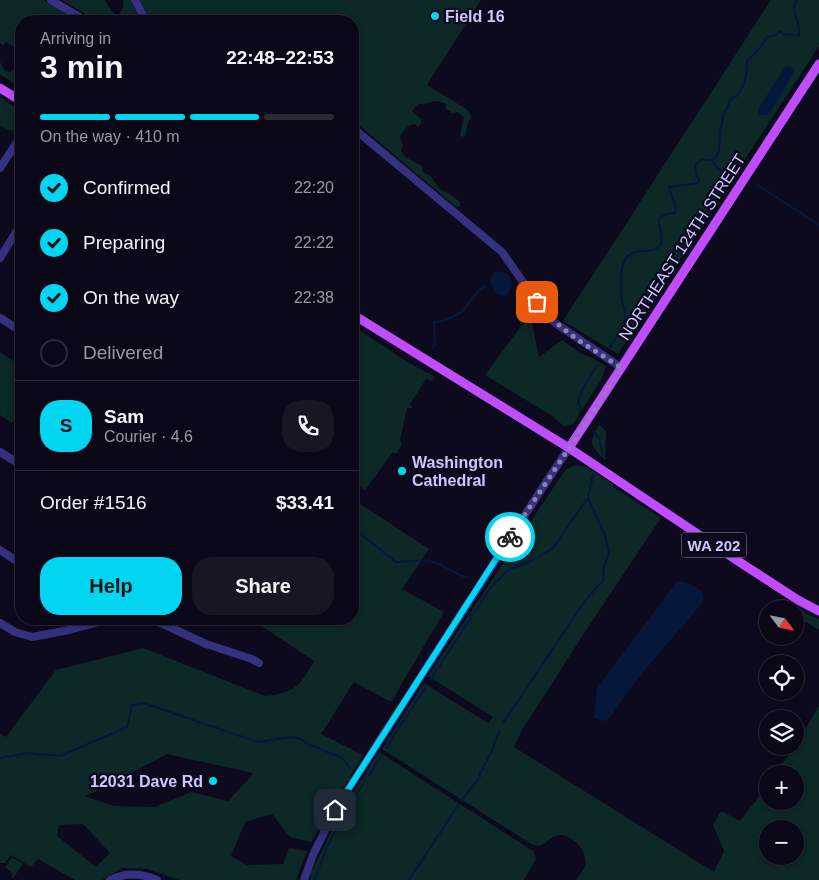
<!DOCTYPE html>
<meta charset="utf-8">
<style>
body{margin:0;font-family:Helvetica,sans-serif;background:#181623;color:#f1f3f6;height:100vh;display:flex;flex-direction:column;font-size:19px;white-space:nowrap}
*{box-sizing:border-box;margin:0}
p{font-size:16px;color:#999aa1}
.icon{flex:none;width:28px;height:28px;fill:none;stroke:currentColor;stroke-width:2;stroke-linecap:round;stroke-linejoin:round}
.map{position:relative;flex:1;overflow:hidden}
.sheet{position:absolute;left:15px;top:15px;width:344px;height:610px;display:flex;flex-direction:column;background:#0a0816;border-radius:20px;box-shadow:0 2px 8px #0003,0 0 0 1px #2a2935}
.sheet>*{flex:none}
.needle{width:32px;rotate:122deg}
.tools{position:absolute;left:759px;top:600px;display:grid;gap:10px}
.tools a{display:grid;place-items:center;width:45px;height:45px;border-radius:50%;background:#0a0816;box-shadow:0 2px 8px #0003,0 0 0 1px #2a2935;font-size:25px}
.pin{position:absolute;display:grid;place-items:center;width:42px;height:42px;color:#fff;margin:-21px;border-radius:10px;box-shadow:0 2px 8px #0006}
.courier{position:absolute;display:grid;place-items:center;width:50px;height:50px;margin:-25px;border:4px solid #00d6f1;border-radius:50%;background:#fff;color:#222;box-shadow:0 1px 6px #0007}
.headline em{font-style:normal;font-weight:800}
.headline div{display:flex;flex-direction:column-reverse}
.headline{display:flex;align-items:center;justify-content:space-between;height:85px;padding:0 25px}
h1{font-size:32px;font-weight:800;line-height:38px}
.bar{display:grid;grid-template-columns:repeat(4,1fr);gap:8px 5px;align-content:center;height:60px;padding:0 25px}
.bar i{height:6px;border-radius:4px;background:#2a2935}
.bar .selected{background:#00d6f1}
.bar p{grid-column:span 4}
.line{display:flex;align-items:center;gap:12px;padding:0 25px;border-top:1px solid #2a2935}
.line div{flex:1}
.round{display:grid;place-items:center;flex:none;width:52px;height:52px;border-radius:20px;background:#181623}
ol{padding:0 25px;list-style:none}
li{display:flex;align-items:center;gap:15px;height:55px}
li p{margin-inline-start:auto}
li .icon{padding:5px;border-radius:50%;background:#00d6f1;color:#111;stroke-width:4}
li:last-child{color:#999aa1}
li i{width:28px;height:28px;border:2px solid #2a2935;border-radius:50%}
.button{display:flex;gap:10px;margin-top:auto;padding:10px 25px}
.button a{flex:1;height:58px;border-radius:20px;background:#00d6f1;color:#111;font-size:20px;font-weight:800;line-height:58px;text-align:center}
.button a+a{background:#181623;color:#f1f3f6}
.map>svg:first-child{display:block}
.green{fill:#0c2827;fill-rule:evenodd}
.water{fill:#05183b}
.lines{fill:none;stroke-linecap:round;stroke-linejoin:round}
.stream{stroke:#05183b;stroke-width:2}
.minor{stroke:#353180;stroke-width:8}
.major{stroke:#bf4dff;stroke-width:9}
.done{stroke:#8a84b0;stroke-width:5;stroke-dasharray:0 9}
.route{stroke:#00d6f1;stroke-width:6}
.poi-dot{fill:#00d6f1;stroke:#0d0a1d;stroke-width:2}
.labels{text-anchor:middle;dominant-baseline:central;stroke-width:4.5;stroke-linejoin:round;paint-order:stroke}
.shield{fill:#0d0a1d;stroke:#938ebb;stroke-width:1}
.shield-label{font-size:15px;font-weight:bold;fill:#cdc6ff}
.poi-label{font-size:16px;font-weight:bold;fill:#cdc6ff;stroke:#0d0a1d;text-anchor:start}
.street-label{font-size:16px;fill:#cdc6ff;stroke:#0d0a1d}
</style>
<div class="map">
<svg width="819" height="880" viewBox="0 0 819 880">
<rect width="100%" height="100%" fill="#0d0a1d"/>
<!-- green -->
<g class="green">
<path d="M0,0H43L78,21H21V51L6,42L3,45L0,43Z"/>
<path d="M62,0H105L112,12L118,15C123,10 124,7 123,0H130L141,21H97Z"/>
<path d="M140,0H481L427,85L468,110L471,117L467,125L466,135L463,137L460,135L464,117L457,112L452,113L446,109L445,103C429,99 431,105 418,104L412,111L421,119V124L418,127L414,124C406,126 402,131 400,138L403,145L401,150L405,157L422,166L423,172L430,176L441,190L450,194L460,202V206L456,207L353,120L352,21H151Z"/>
<path d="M771,0H819V46L618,354L563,321Z"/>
<path d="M0,62L5,71L10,72L14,69L18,72L21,67V88L0,74Z"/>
<path d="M0,97L20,111L16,128L12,131L0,126Z"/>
<path d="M530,314L539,357L562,340L580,353L595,359L606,367L601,380L573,424L565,427L552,416L485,375Z"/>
<path d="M353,326L406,361L435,377L432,381L426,379L410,404L412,408H407L400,440L402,445L396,454L393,452L365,490L353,481Z"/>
<path d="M0,352L21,366V409L12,423L0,415Z"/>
<path d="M599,425L606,431L605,460C590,446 588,442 599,425Z"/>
<path d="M575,465L587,467L613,484V487L661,518L581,638L522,730L514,747L714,872L724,851L713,825L721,811L740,821L758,798L767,781L768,801H795V774H772C793,756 804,729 819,706V880H576C579,876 583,871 585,866C589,853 574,836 561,835C552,835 547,843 540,846L533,845L382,749L424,683L488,723L493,717L428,676L565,470ZM768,829H795V856H768Z"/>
<path d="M353,499L429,549L402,589L444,612L391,702L354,682L321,734L363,755L311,842L290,837L272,814L245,822L231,856L247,865L283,864L289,848L307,851L296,880H179L147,869L122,868L102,880H75L38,859L31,867L11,855L5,863H0V734L6,737L56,670L143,648L265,696C295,693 300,686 314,661L251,619H352ZM167,754L249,772L253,774L228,801L191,792L155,807L114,806L84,796L95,792ZM83,824L110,853L96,867L57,836L59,825Z"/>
<path d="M800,608L806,614L819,619V630L795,615V609Z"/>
<path d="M379,752L533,851L536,858L524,880H310L311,873L340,814Z"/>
<path d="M12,857L23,864L13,878L12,877L13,874L5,867Z"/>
</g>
<!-- water -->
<g class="water">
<path d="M786,66L792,67L794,71L793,75L770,112L765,115H759L758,109Z"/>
<path d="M496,271C499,272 502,272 505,273C515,278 513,289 506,296L498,295C491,288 486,278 496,271Z"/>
<path d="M680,581C690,583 709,590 702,603C672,640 637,675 611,716L606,721L600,720L594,718L597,688L676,583Z"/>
</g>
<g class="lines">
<!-- stream -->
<g class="stream">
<path d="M712,160L716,167L727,175L736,170"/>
<path d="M756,184L819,225"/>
<path d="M610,347C615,338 625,328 625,317C626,312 623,306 622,301C620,288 619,273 625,260C632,245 656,257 661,243C665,229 647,215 675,213L676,209L669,187L698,183L699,181L697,177L695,165L701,160H712L717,156L719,151L720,131L724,114L731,99C744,95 747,74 747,61L760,48L767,37L776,35L779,31L783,34L799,35C802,24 789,11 797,0"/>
<path d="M433,348L435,343L434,322L443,321L462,312L478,291L485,286"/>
<path d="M15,390L21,393"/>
<path d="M578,418C584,404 577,408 579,399C582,386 591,375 598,364"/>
<path d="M593,431L599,438L603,456"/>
<path d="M352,527L396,562C409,562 424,558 436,563C447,567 456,575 468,578"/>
<path d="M431,679L490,588L508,570L533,560L552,549L588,498L593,475"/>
<path d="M503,723L587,598L603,581L604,566L609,553L605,535L588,498"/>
<path d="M386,748L425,688"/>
<path d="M0,758L27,753L60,756L127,727L132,705L143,703L258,742L291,737L301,739L307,744L338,756L344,760L350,768"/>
<path d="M462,800L480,777V773L489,757L499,732"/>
<path d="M315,880C328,834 356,795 382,755"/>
<path d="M409,880L459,804"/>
</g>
<!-- minor -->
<g class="minor">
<path d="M51,0L86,21"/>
<path d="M135,0L146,21"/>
<path d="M352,127L502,252L537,302L555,323L622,368"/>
<path d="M0,168L21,136"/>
<path d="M0,258L21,224"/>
<path d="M0,318L21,331"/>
<path d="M0,452L21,465"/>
<path d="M0,550L21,564"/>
<path d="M152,619L206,644L252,659L259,663"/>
<path d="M0,623L15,632L32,637L69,630L110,619"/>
<path d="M110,880C126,872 141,873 157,880"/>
<path d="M304,880L313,855L335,810L543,487L569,448"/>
</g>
<!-- major -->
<g class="major">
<path d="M0,88L21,101"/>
<path d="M352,314L569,448L744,565L798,600L819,611"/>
<path d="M569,448L819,64"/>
</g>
</g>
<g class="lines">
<!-- done -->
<path class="done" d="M510,537L622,368C591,348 559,331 537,302"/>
<!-- route -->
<path class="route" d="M335,810L510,537"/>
</g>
<!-- markers -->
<g class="poi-dot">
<circle cx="435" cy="16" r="5"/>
<circle cx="402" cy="471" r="5"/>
<circle cx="213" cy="781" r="5"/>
</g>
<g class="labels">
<!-- shield labels -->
<rect class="shield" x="681.5" y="532.5" width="65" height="25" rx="4"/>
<g class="shield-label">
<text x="714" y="545">WA 202</text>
</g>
<!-- poi labels -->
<g class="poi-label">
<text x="445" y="16">Field 16</text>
<text x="412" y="462">Washington<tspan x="412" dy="18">Cathedral</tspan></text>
<text x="203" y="781" text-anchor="end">12031 Dave Rd</text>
</g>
<!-- street labels -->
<g class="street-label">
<text transform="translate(682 247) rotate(-57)">NORTHEAST 124TH STREET</text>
</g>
</g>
</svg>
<div class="tools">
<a><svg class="needle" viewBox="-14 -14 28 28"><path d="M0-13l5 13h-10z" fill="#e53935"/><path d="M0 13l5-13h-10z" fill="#999aa1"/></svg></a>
<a><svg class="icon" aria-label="locate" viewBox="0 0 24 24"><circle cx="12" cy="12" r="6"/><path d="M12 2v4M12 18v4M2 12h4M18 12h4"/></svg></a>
<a><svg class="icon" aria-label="layers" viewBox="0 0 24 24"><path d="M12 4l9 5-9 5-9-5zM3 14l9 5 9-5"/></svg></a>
<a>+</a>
<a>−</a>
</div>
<div class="pin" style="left:537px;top:302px;background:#ea580c"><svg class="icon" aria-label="bag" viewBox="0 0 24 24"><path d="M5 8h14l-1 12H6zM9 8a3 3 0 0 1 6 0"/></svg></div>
<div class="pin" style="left:335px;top:810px;background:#1f2937"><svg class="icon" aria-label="home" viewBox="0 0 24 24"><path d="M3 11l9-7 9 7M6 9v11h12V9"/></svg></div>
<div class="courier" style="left:510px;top:537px"><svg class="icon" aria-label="bike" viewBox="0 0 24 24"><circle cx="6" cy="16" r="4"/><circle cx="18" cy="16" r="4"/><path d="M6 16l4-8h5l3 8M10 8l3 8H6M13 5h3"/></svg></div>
<section class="sheet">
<div class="headline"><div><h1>3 min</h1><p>Arriving in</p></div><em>22:48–22:53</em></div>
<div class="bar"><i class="selected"></i><i class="selected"></i><i class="selected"></i><i></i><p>On the way · 410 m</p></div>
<ol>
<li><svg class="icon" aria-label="check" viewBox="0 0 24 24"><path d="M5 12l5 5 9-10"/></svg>Confirmed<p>22:20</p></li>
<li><svg class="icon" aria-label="check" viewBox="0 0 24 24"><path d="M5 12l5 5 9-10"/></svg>Preparing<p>22:22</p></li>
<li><svg class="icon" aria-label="check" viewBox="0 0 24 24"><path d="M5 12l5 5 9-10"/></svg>On the way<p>22:38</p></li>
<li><i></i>Delivered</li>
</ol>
<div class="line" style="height:90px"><b class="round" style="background:#00d6f1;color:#111">S</b><div><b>Sam</b><p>Courier · 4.6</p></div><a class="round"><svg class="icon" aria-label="phone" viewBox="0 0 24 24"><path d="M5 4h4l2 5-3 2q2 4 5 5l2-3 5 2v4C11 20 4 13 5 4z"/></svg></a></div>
<div class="line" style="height:65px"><div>Order #1516</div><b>$33.41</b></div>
<div class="button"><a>Help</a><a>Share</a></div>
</section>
</div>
